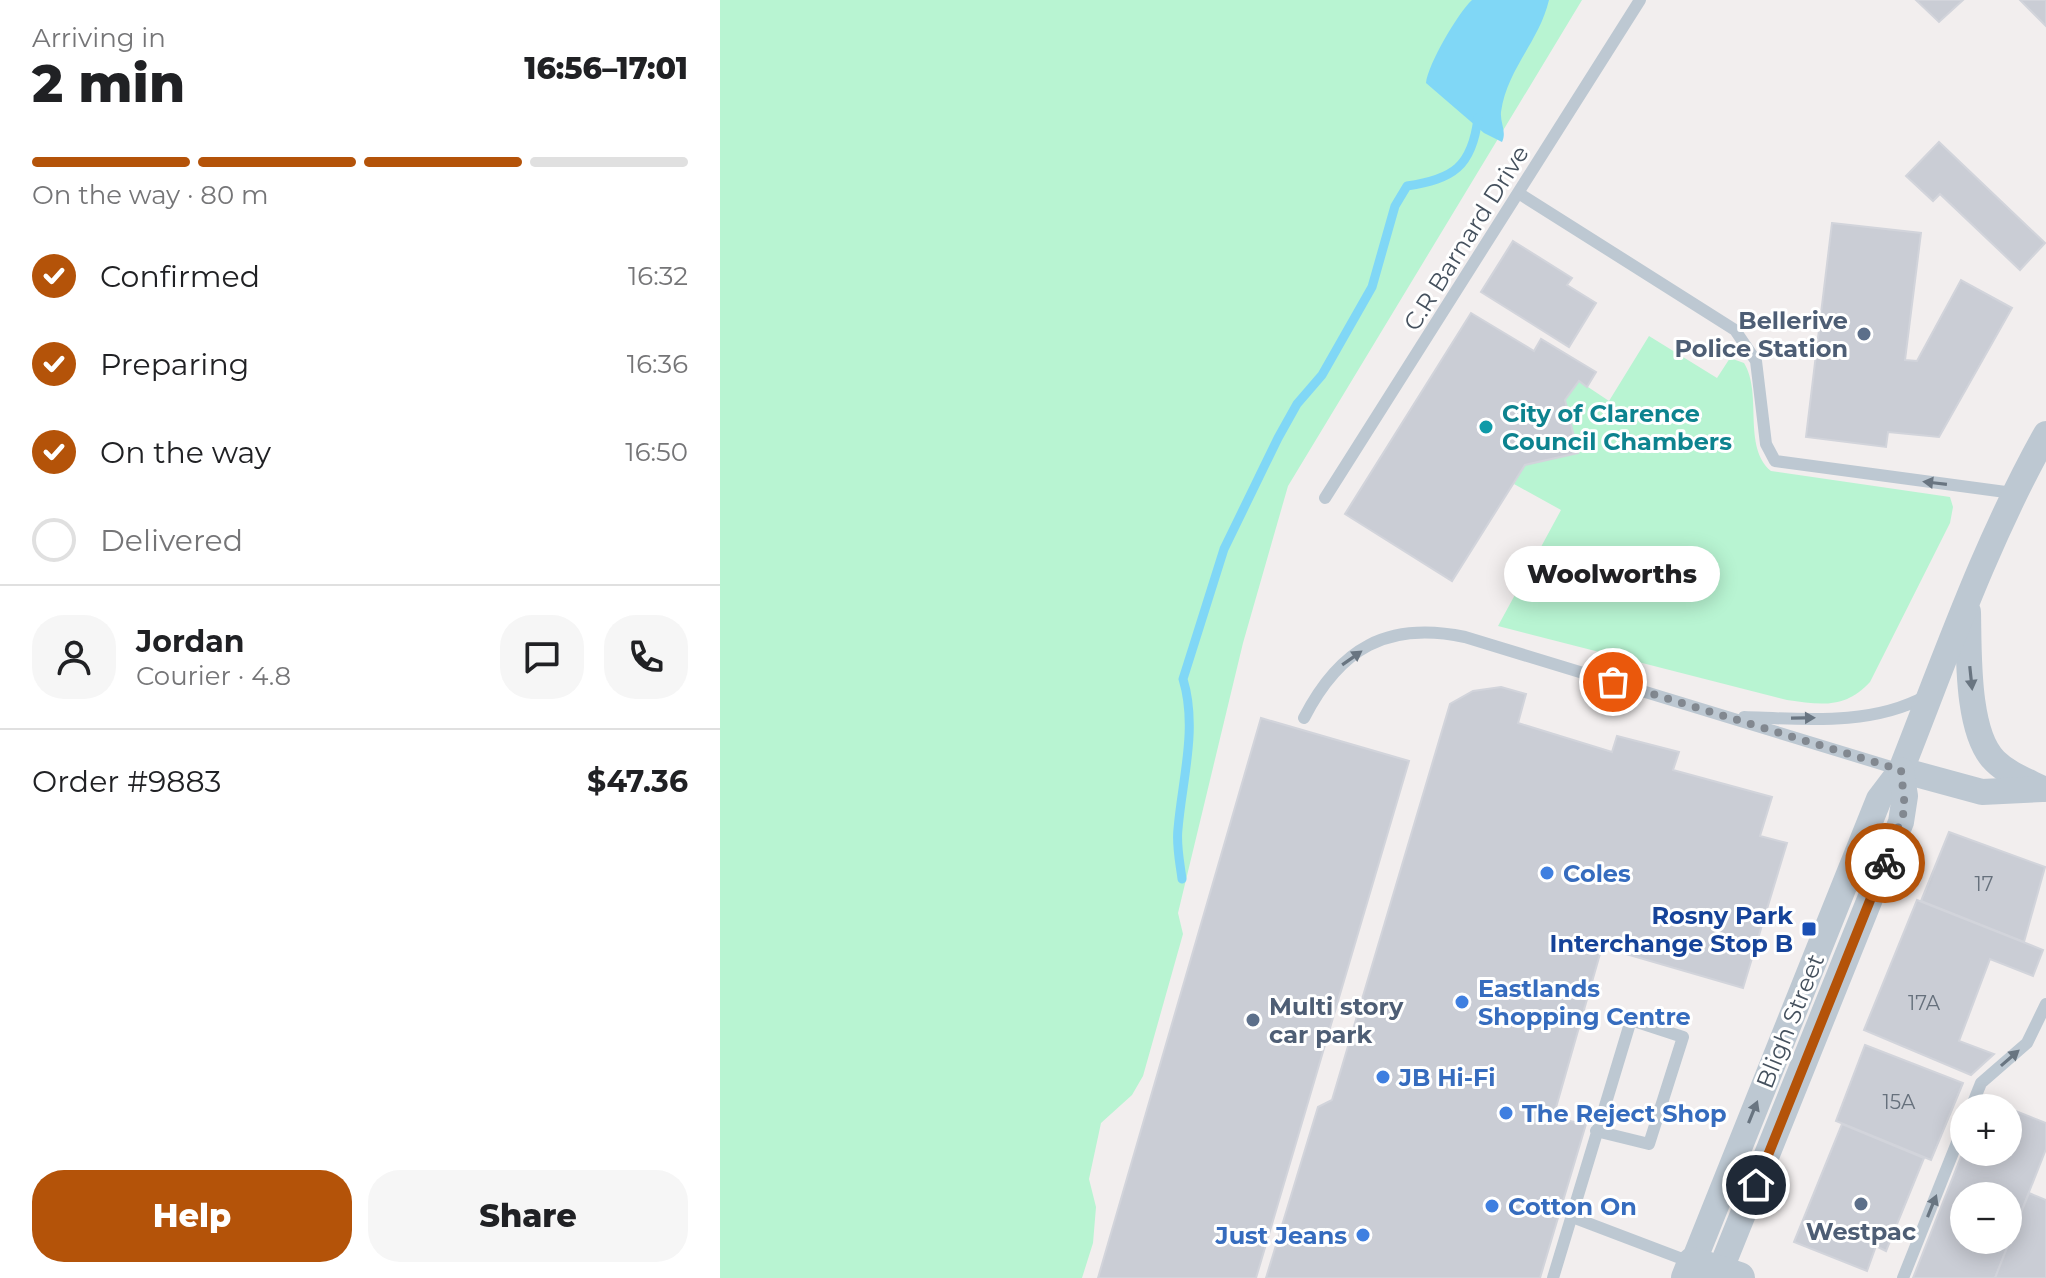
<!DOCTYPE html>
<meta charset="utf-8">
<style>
body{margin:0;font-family:Montserrat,sans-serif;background:#f6f6f6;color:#202124;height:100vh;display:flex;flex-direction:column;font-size:30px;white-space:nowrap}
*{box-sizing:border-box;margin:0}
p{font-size:26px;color:#757577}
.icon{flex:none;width:44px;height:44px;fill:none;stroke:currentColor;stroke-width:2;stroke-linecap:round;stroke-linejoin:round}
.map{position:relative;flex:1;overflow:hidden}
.drawer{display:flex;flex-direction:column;background:#fff;width:720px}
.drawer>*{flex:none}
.fabs{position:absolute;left:1230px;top:1094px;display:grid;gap:16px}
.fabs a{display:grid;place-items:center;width:72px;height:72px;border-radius:50%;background:#fff;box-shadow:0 4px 20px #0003;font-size:40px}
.pin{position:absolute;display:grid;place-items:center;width:68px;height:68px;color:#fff;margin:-34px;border:4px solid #fff;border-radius:50%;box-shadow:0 2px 8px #0007}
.courier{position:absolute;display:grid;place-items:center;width:80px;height:80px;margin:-40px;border:6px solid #b45309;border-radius:50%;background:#fff;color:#222;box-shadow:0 2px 10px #0007}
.bubble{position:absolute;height:56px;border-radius:28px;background:#fff;box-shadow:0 4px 20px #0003;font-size:26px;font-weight:800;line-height:56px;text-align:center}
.head em{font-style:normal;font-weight:800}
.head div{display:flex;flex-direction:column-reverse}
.head{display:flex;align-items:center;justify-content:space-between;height:136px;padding:0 32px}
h1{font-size:52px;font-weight:800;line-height:60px}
.bar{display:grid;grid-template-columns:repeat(4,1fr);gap:12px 8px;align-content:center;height:96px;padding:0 32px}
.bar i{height:10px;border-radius:6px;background:#e0e0e0}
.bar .on{background:#b45309}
.bar p{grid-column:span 4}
.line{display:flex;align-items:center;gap:20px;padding:0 32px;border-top:2px solid #e0e0e0}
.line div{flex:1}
.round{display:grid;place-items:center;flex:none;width:84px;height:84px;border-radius:32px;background:#f6f6f6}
ol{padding:0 32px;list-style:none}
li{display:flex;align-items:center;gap:24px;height:88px}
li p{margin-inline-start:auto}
li .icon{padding:8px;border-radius:50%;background:#b45309;color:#fff;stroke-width:4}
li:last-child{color:#757577}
li i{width:44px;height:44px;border:4px solid #e0e0e0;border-radius:50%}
.primary-button{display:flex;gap:16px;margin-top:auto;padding:16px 32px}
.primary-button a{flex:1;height:92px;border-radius:32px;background:#b45309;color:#fff;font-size:32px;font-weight:800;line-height:92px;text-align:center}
.primary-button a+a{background:#f6f6f6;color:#202124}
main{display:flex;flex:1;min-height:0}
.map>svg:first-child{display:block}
.green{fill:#b8f4d2}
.water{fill:#80d7f6}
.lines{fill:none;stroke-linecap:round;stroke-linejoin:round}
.stream{stroke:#80d7f6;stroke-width:9}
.building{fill:#cacdd5;stroke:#d2d4db;stroke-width:2;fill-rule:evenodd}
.service{stroke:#bdc8d2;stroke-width:12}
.minor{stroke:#bdc8d2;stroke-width:26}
.tertiary{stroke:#bdc8d2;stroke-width:32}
.oneway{fill:#697581}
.done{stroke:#828890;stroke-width:8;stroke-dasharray:0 14.4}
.route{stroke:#b45309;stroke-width:10}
.service-dot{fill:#5c6f8a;stroke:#fff;stroke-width:3}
.culture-dot{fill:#0f9aa8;stroke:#fff;stroke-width:3}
.shop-dot{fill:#3f7fe0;stroke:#fff;stroke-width:3}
.transit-dot{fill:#1a4fb4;stroke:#fff;stroke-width:3}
.labels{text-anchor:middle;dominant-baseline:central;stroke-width:6;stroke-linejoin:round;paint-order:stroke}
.number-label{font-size:20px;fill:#66707c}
.street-label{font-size:24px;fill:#45515e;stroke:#fff}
.service-label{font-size:24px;font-weight:bold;fill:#4e5e75;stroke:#fff;text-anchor:end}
.culture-label{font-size:24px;font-weight:bold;fill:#0d838f;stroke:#fff;text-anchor:start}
.shop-label{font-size:24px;font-weight:bold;fill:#366cbe;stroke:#fff;text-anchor:start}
.transit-label{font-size:24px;font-weight:bold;fill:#164399;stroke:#fff;text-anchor:end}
</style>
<main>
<section class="drawer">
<div class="head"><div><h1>2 min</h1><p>Arriving in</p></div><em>16:56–17:01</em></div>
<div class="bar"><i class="on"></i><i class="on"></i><i class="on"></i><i></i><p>On the way · 80 m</p></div>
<ol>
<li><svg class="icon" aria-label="check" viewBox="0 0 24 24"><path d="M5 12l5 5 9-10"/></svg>Confirmed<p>16:32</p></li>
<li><svg class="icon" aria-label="check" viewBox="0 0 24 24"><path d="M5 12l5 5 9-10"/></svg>Preparing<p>16:36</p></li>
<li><svg class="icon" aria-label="check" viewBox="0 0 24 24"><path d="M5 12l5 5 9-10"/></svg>On the way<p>16:50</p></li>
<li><i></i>Delivered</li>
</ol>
<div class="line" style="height:144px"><a class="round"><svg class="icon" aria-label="person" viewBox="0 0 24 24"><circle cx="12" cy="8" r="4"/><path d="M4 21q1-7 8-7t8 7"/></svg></a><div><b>Jordan</b><p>Courier · 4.8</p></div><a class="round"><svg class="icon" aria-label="chat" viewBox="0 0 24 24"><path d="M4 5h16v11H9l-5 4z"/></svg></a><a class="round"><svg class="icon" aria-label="phone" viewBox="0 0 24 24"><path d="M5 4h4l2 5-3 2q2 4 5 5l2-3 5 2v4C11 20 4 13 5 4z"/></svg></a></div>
<div class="line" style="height:104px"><div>Order #9883</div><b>$47.36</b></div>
<div class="primary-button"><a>Help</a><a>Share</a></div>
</section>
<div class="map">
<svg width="1326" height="1278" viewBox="0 0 1326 1278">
<rect width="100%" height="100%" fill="#f2eeee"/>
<!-- green -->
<g class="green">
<path d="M0,0H862L568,486L523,643L458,913L463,934L423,1076L412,1095L381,1123L369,1179L376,1207L373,1243L362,1278H0Z"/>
<path d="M929,336L997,378L1010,358L1024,363C1043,394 1022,447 1051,471L1230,497L1233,507L1230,523L1150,682C1125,709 1101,705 1067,700L778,626L841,510L794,484L805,465L858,453L845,400L859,381L889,401Z"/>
</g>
<!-- water -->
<path class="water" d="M752,0H829C819,42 787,69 781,112C780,123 787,132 782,142L764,133L706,83C708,64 738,13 752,0Z"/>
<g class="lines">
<!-- stream -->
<path class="stream" d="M462,879C460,863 456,845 458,829C462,780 478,728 463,679L504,549L558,438L577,404L602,375L652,287L675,206L687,186C733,179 752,167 758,118"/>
</g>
<!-- building -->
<g class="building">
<path d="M1196,0H1243L1219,22Z"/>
<path d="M1300,0H1326V26Z"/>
<path d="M1219,142L1325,243L1300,270L1220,194L1213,201L1186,176Z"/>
<path d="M1112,223L1201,233L1185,360L1197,361L1241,280L1292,308L1219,437L1168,432L1166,447L1086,437Z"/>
<path d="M793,241L852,278L847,285L876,303L849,347L761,292Z"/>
<path d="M751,313L814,351L821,339L876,372L867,387L859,381L845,400L858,453L805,465L732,581L625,514Z"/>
<path d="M781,687L806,694L798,723L892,752L897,736L959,752L953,770L1052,797L1040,836L1067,843L1023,988L882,947L833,1118L866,1124L820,1278H546L598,1107L612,1100L730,704L753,691Z"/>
<path d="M541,718L689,761L536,1278H378Z"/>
<path d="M1229,832L1325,867L1304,942L1201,901Z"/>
<path d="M1197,900L1323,950L1313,976L1270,959L1239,1041L1274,1054L1251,1075L1144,1030Z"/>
<path d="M1145,1045L1243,1083L1211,1160L1116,1121Z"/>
<path d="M1288,1108L1326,1123V1149L1275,1278H1193L1244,1149V1152H1288ZM1244,1196H1288V1240H1244Z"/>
<path d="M1122,1124L1204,1158L1166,1251L1156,1246L1147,1271L1074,1242Z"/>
<path d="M1309,1193L1326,1200V1278H1275Z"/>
</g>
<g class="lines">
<!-- service -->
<g class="service">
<path d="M800,194L1015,330L1036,361L1046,444L1055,461L1293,493"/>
<path d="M605,498L920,0"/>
<path d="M1024,717C1084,719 1152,726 1206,696"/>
<path d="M584,718C620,648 667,621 745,637L1181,770"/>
<path d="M1251,1108L1261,1083L1307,1043L1326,1004"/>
<path d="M852,1217L973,1263"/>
<path d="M833,1278L911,1020L963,1037L929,1144L876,1131"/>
<path d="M1183,1278L1244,1125"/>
</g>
<!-- minor -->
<g class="minor">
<path d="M1248,612C1249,651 1246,733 1275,761C1288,774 1307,781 1323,789"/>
<path d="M1181,770L1262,792L1322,789"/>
<path d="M973,1263L1159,799L1181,770C1226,656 1266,541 1326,434"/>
<path d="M1000,1271L1181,822L1185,796L1181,770"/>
</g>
<!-- tertiary -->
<path class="tertiary" d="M967,1278L973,1263L1019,1278"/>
</g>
<!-- one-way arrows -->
<defs><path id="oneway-solid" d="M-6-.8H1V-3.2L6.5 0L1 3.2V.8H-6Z" transform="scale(2)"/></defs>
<g class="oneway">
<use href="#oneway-solid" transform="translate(1215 483) rotate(-173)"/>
<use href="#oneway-solid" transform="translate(632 658) rotate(-35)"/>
<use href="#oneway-solid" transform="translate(1251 678) rotate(84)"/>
<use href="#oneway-solid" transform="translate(1083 718) rotate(-1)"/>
<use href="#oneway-solid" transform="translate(1290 1058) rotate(-41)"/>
<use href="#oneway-solid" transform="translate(1033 1112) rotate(-68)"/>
<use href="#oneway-solid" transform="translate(1212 1206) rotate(-68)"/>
</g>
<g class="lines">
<!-- done -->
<path class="done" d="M893,682L1181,770L1185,809L1165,863"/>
<!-- route -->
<path class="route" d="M1036,1185L1165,863"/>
</g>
<!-- markers -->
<g class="service-dot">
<circle cx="1144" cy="334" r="8"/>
<circle cx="533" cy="1020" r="8"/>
<circle cx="1141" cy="1204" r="8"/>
</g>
<circle class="culture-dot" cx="766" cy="427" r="8"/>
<g class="shop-dot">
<circle cx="827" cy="873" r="8"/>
<circle cx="742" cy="1002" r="8"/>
<circle cx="663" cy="1077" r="8"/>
<circle cx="786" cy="1113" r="8"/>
<circle cx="772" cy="1206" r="8"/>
<circle cx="643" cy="1235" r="8"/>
</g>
<rect class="transit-dot" x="1081" y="921" width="16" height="16" rx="4"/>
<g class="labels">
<!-- number labels -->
<g class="number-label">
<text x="1264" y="884">17</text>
<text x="1204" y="1003">17A</text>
<text x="1179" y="1102">15A</text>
</g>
<!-- street labels -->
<g class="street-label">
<text transform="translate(746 238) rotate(-58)">C.R Barnard Drive</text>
<text transform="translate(1070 1021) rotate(-68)">Bligh Street</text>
</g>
<!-- service labels -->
<g class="service-label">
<text x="1128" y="320">Bellerive<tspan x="1128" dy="28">Police Station</tspan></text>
<text x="549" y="1006" text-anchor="start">Multi story<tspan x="549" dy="28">car park</tspan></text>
<text x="1141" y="1231" text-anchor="middle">Westpac</text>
</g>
<!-- culture labels -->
<g class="culture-label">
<text x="782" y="413">City of Clarence<tspan x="782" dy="28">Council Chambers</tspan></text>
</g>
<!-- shop labels -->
<g class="shop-label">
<text x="843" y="873">Coles</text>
<text x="758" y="988">Eastlands<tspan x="758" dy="28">Shopping Centre</tspan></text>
<text x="679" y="1077">JB Hi-Fi</text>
<text x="802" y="1113">The Reject Shop</text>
<text x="788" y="1206">Cotton On</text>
<text x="627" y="1235" text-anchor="end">Just Jeans</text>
</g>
<!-- transit labels -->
<g class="transit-label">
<text x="1073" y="915">Rosny Park<tspan x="1073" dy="28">Interchange Stop B</tspan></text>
</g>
</g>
</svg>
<div class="fabs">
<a>+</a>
<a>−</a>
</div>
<div class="pin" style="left:893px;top:682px;background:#ea580c"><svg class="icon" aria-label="bag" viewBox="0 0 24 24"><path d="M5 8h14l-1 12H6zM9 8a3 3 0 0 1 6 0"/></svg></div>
<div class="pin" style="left:1036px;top:1185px;background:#1f2937"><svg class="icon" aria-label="home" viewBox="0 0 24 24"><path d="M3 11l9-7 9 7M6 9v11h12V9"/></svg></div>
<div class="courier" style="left:1165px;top:863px"><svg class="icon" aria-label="bike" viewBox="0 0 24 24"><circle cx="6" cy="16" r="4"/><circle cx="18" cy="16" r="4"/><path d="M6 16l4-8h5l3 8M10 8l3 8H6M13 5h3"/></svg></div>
<div class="bubble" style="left:784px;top:546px;width:216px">Woolworths</div>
</div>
</main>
